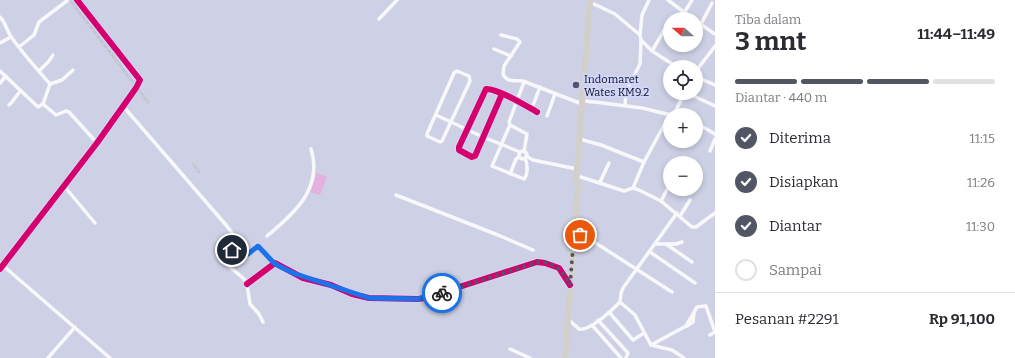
<!DOCTYPE html>
<html lang="id">
<meta charset="utf-8">
<style>
body{margin:0;font-family:Bitter,serif;background:#f7f7f7;color:#2b2b33;height:100vh;display:flex;flex-direction:column;font-size:15px;white-space:nowrap}
*{box-sizing:border-box;margin:0}
p{font-size:13px;color:#7c7c81}
.icon{flex:none;width:22px;height:22px;fill:none;stroke:currentColor;stroke-width:2;stroke-linecap:round;stroke-linejoin:round}
.map{position:relative;flex:1;overflow:hidden}
.sheet{display:flex;flex-direction:column;background:#fff;width:300px}
.sheet>*{flex:none}
.needle{width:26px;rotate:290deg}
.fabs{position:absolute;left:663px;top:12px;display:grid;gap:8px}
.fabs a{display:grid;place-items:center;width:40px;height:40px;border-radius:50%;background:#fff;box-shadow:0 2px 6px #0003;font-size:20px}
.pin{position:absolute;display:grid;place-items:center;width:34px;height:34px;color:#fff;margin:-17px;border:2px solid #fff;border-radius:50%;box-shadow:0 1px 4px #0007}
.courier{position:absolute;display:grid;place-items:center;width:40px;height:40px;margin:-20px;border:3px solid #1a73e8;border-radius:50%;background:#fff;color:#222;box-shadow:0 1px 5px #0007}
.headline em{font-style:normal;font-weight:700}
.headline div{display:flex;flex-direction:column-reverse}
.headline{display:flex;align-items:center;justify-content:space-between;height:68px;padding:0 20px}
h1{font-size:26px;font-weight:700;line-height:30px}
.bar{display:grid;grid-template-columns:repeat(4,1fr);gap:6px 4px;align-content:center;height:48px;padding:0 20px}
.bar i{height:5px;border-radius:3px;background:#e1e1e2}
.bar .active{background:#525564}
.bar p{grid-column:span 4}
.line{display:flex;align-items:center;gap:10px;padding:0 20px;border-top:1px solid #e1e1e2}
.line div{flex:1}
ol{padding:0 20px;list-style:none}
li{display:flex;align-items:center;gap:12px;height:44px}
li p{margin-inline-start:auto}
li .icon{padding:4px;border-radius:50%;background:#525564;color:#fff;stroke-width:4}
li:last-child{color:#7c7c81}
li i{width:22px;height:22px;border:2px solid #e1e1e2;border-radius:50%}
main{display:flex;flex:1;min-height:0}
.map>svg:first-child{display:block}
.green{fill:#e4b1de}
.lines{fill:none;stroke-linecap:round;stroke-linejoin:round}
.minor{stroke:#f8f8fb;stroke-width:3.5}
.trunk{stroke:#d2d0c9;stroke-width:6}
.rail-casing{stroke:#c2c3c9;stroke-width:2.5}
.rail{stroke:#d1d6fd;stroke-width:1;stroke-dasharray:3;stroke-linecap:butt}
.cycleway-casing{stroke:#d1d6fd;stroke-width:8}
.cycleway{stroke:#d6006c;stroke-width:6}
.done{stroke:#525564;stroke-width:4;stroke-dasharray:0 7.2}
.route{stroke:#1a73e8;stroke-width:5}
.poi-dot{fill:#525564;stroke:#d1d6fd;stroke-width:1.5}
.labels{text-anchor:middle;dominant-baseline:central;stroke-width:4;stroke-linejoin:round;paint-order:stroke}
.poi-label{font-size:11px;fill:#10121e;stroke:#d1d6fd;text-anchor:start}
</style>
<main>
<div class="map">
<svg width="715" height="358" viewBox="0 0 715 358">
<rect width="100%" height="100%" fill="#ced1e5"/>
<!-- green -->
<path class="green" d="M317,173L327,177L320,195L310,192Z"/>
<g class="lines">
<!-- minor -->
<g class="minor">
<path d="M668,0L693,19"/>
<path d="M594,4L615,14L634,30L640,35L641,40L652,51L677,67"/>
<path d="M684,13L692,0"/>
<path d="M0,17C6,23 7,32 12,38C24,55 37,69 50,84"/>
<path d="M379,19L397,0"/>
<path d="M696,21L715,34"/>
<path d="M701,24L712,3"/>
<path d="M501,35L517,39L520,42L504,66L503,74C507,83 514,80 523,81L582,104"/>
<path d="M640,35L642,15L649,0"/>
<path d="M0,43L11,37"/>
<path d="M19,47L34,35L39,22L68,0"/>
<path d="M494,49L511,56"/>
<path d="M652,51L666,27"/>
<path d="M73,70L62,80L50,84L43,104L56,115L66,111L69,112L97,143"/>
<path d="M0,71L38,107L43,104"/>
<path d="M39,71L49,61L53,55"/>
<path d="M457,71L469,76L470,81L442,141L440,142L427,136V134L454,73Z"/>
<path d="M696,71L715,46"/>
<path d="M696,77L715,85"/>
<path d="M0,83L6,76"/>
<path d="M687,93L715,106"/>
<path d="M502,94L475,156L472,157L459,150V147L486,89C497,88 526,106 537,112"/>
<path d="M586,101L593,102"/>
<path d="M595,102L642,108L671,115"/>
<path d="M9,105C14,101 16,95 21,91"/>
<path d="M625,105L626,91L640,64L641,40"/>
<path d="M123,106L226,225L248,254L258,245L275,263"/>
<path d="M532,108L540,87"/>
<path d="M436,115L483,137L520,152"/>
<path d="M674,115L684,93"/>
<path d="M547,116L555,94"/>
<path d="M696,123L715,134"/>
<path d="M510,125L492,166L524,179C528,175 528,164 525,158"/>
<path d="M583,140L601,145L644,162"/>
<path d="M710,151L715,139"/>
<circle cx="523" cy="155" r="4"/>
<path d="M524,152L527,134L510,125L509,122L524,82"/>
<path d="M526,156L533,160L577,169"/>
<path d="M510,174L516,159L519,157"/>
<path d="M581,177L624,191L633,188L639,190L661,201L692,227H696L715,213"/>
<path d="M600,182L609,163"/>
<path d="M64,186L95,223"/>
<path d="M633,188L644,162L670,114"/>
<path d="M396,195L498,235L533,250"/>
<path d="M661,201L669,186"/>
<path d="M680,216L690,200"/>
<path d="M574,235L585,237L591,240L672,292"/>
<path d="M267,236C295,213 323,188 311,149"/>
<path d="M239,243L225,257L224,262L244,279L247,284L250,304L259,314L263,322"/>
<path d="M656,244H666L692,262"/>
<path d="M667,244H676L682,242"/>
<path d="M650,252L695,283"/>
<path d="M0,263L110,358"/>
<path d="M0,269L97,143L136,88L140,80L77,0"/>
<path d="M247,284L275,263L303,278L331,285L352,294L369,298L407,300L431,296L537,262C556,262 561,271 570,285"/>
<path d="M620,302L635,315L651,345L672,350L684,358"/>
<path d="M609,312L633,340L644,333"/>
<path d="M568,319L579,329C590,331 612,310 620,302L621,293L623,288L677,213"/>
<path d="M598,320L628,353L626,358"/>
<path d="M592,325L621,358"/>
<path d="M687,326L693,322L694,313"/>
<path d="M651,345L686,326L697,307L706,306L715,332L710,335"/>
<path d="M510,349L530,358"/>
<path d="M48,358L75,327"/>
</g>
<!-- trunk -->
<path class="trunk" d="M565,358L578,186L576,181L590,0"/>
<!-- rail casing -->
<g class="rail-casing">
<g id="rail">
<path d="M70,0L148,102"/>
<path d="M193,164L199,172"/>
</g>
</g>
<!-- rail -->
<use href="#rail" class="rail"/>
<!-- cycleway casing -->
<g class="cycleway-casing">
<g id="cycleway">
<path d="M502,94L475,156L472,157L459,150V147L486,89C497,88 526,106 537,112"/>
<path d="M0,269L97,143L136,88L140,80L77,0"/>
<path d="M247,284L275,263L303,278L331,285L352,294L369,298L418,299L425,298L537,262L545,263L559,268L570,285"/>
</g>
</g>
<!-- cycleway -->
<use href="#cycleway" class="cycleway"/>
</g>
<g class="lines">
<!-- done -->
<path class="done" d="M442,293L538,262C556,262 562,271 570,285L574,235H580"/>
<!-- route -->
<path class="route" d="M232,250L238,243L248,254L258,246L275,264L293,273L369,298L418,299L442,293"/>
</g>
<!-- markers -->
<circle class="poi-dot" cx="576" cy="85" r="4"/>
<g class="labels">
<!-- poi labels -->
<g class="poi-label">
<text x="584" y="79">Indomaret<tspan x="584" dy="13">Wates KM9.2</tspan></text>
</g>
</g>
</svg>
<div class="fabs">
<a><svg class="needle" viewBox="-14 -14 28 28"><path d="M0-13l5 13h-10z" fill="#e53935"/><path d="M0 13l5-13h-10z" fill="#7c7c81"/></svg></a>
<a><svg class="icon" aria-label="locate" viewBox="0 0 24 24"><circle cx="12" cy="12" r="6"/><path d="M12 2v4M12 18v4M2 12h4M18 12h4"/></svg></a>
<a>+</a>
<a>−</a>
</div>
<div class="pin" style="left:580px;top:235px;background:#ea580c"><svg class="icon" aria-label="bag" viewBox="0 0 24 24"><path d="M5 8h14l-1 12H6zM9 8a3 3 0 0 1 6 0"/></svg></div>
<div class="pin" style="left:232px;top:250px;background:#1f2937"><svg class="icon" aria-label="home" viewBox="0 0 24 24"><path d="M3 11l9-7 9 7M6 9v11h12V9"/></svg></div>
<div class="courier" style="left:442px;top:293px"><svg class="icon" aria-label="bike" viewBox="0 0 24 24"><circle cx="6" cy="16" r="4"/><circle cx="18" cy="16" r="4"/><path d="M6 16l4-8h5l3 8M10 8l3 8H6M13 5h3"/></svg></div>
</div>
<section class="sheet">
<div class="headline"><div><h1>3 mnt</h1><p>Tiba dalam</p></div><em>11:44–11:49</em></div>
<div class="bar"><i class="active"></i><i class="active"></i><i class="active"></i><i></i><p>Diantar · 440 m</p></div>
<ol>
<li><svg class="icon" aria-label="check" viewBox="0 0 24 24"><path d="M5 12l5 5 9-10"/></svg>Diterima<p>11:15</p></li>
<li><svg class="icon" aria-label="check" viewBox="0 0 24 24"><path d="M5 12l5 5 9-10"/></svg>Disiapkan<p>11:26</p></li>
<li><svg class="icon" aria-label="check" viewBox="0 0 24 24"><path d="M5 12l5 5 9-10"/></svg>Diantar<p>11:30</p></li>
<li><i></i>Sampai</li>
</ol>
<div class="line" style="height:52px"><div>Pesanan #2291</div><b>Rp 91,100</b></div>
</section>
</main>
